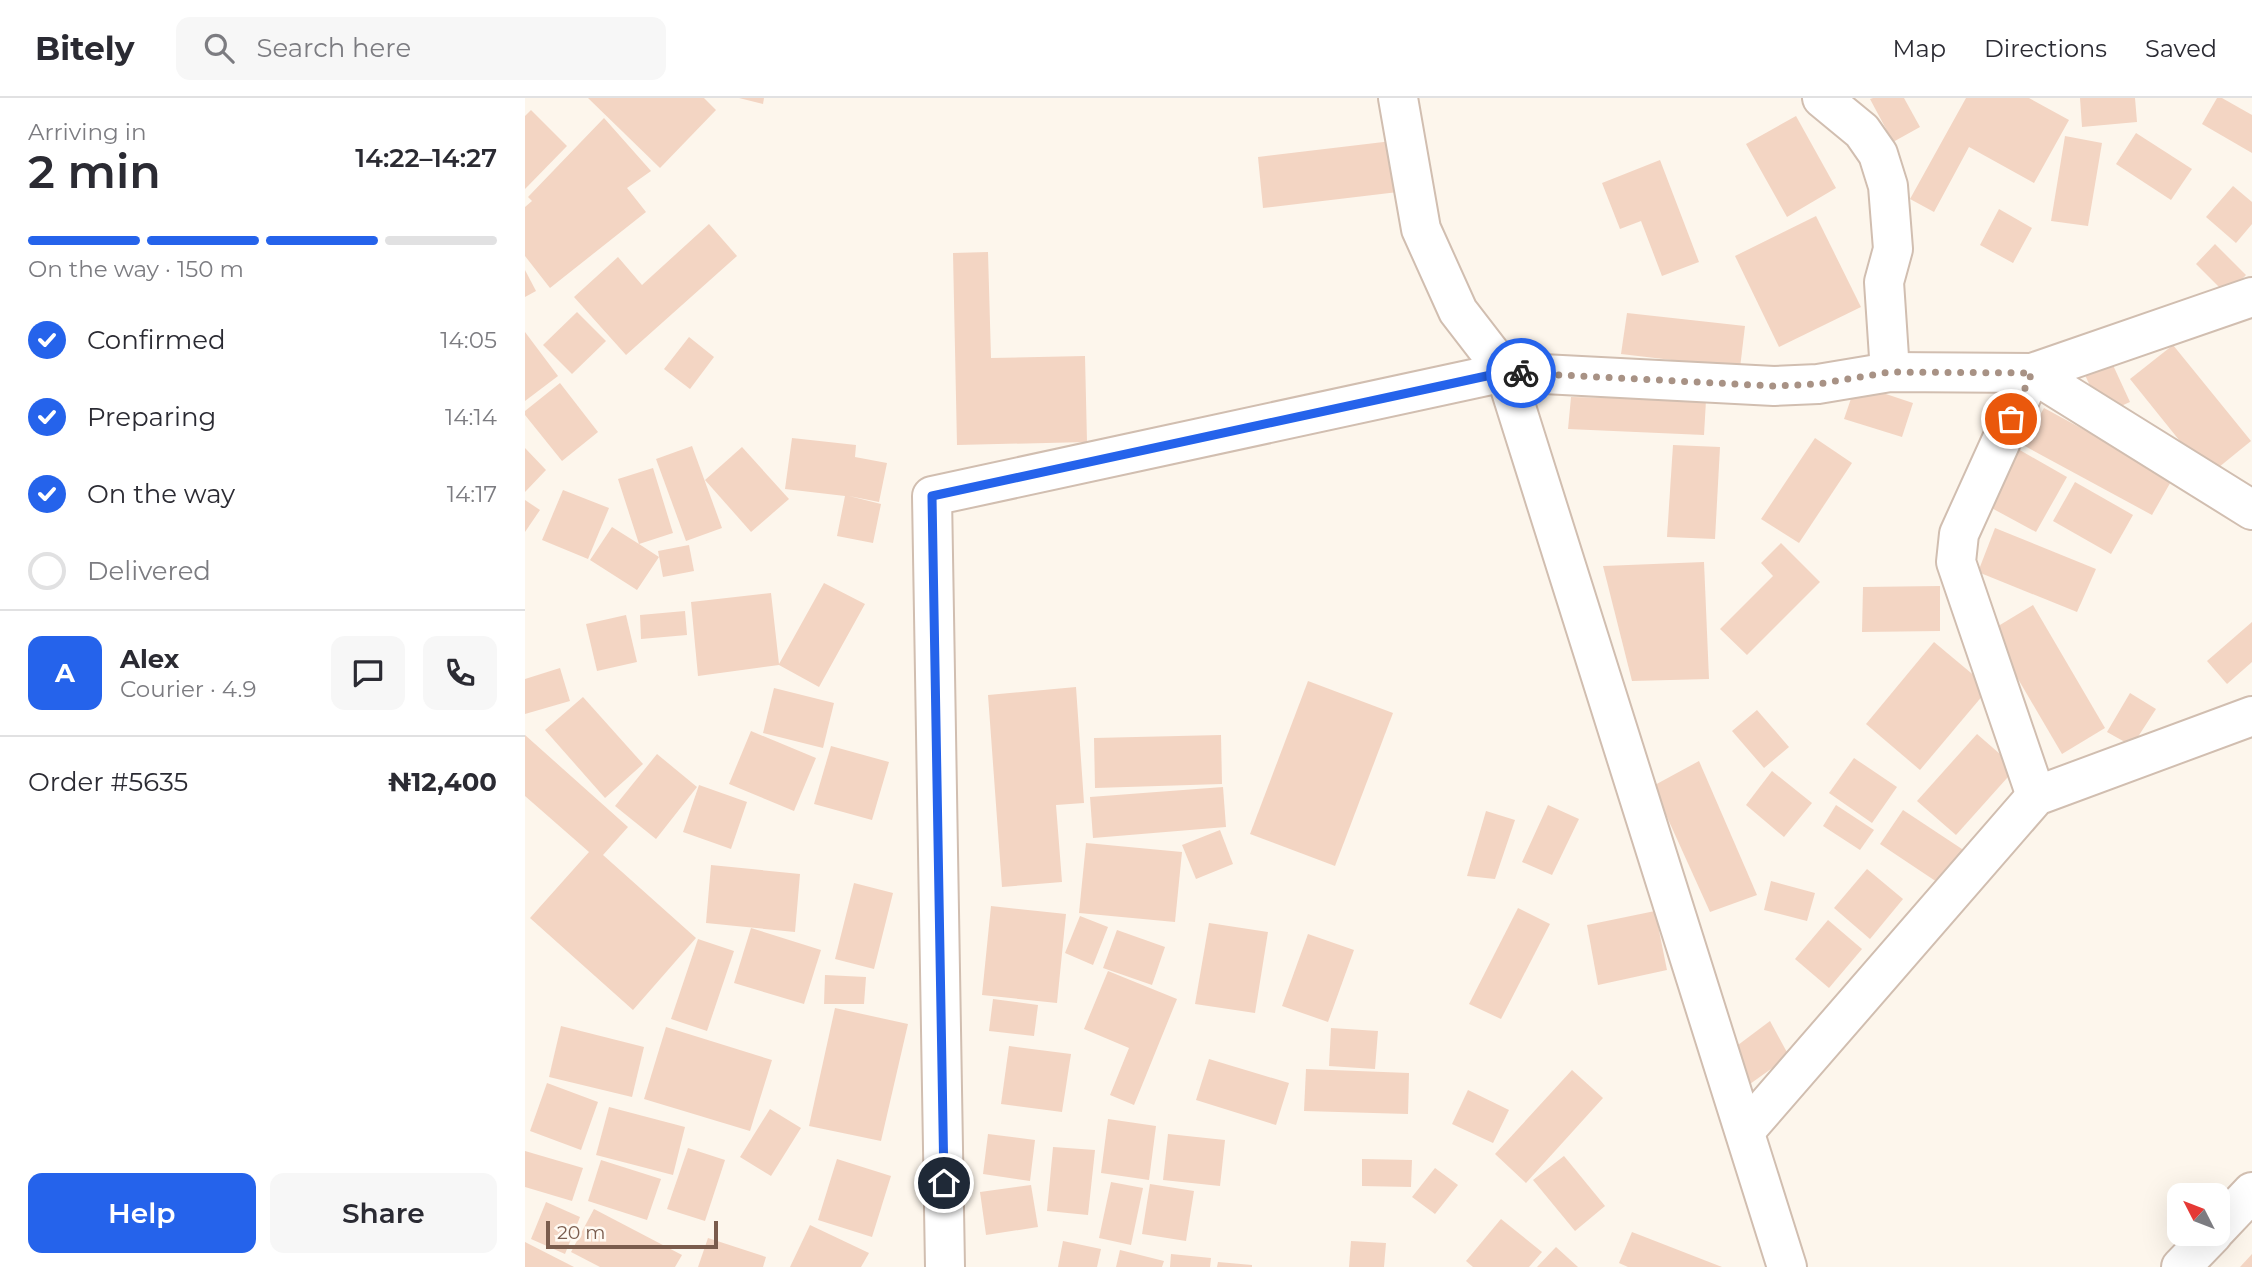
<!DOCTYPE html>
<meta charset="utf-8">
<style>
body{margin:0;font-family:Montserrat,sans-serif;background:#f7f7f7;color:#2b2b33;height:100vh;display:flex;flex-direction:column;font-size:26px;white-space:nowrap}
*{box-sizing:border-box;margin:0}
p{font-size:23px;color:#7c7c81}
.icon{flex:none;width:38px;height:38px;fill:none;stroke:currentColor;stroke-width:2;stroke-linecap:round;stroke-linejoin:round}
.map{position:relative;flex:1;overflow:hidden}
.side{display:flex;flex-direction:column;background:#fff;width:525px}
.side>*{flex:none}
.needle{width:46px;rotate:312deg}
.tools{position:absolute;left:1642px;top:1085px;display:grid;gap:14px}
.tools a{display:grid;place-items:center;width:63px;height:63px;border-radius:14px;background:#fff;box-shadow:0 7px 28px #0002;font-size:35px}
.scale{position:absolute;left:21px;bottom:18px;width:172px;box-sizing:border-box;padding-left:7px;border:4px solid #7a5c4d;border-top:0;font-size:19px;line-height:24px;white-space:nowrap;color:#7a5c4d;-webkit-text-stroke:5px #fffaf3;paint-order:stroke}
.pin{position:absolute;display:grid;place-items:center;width:60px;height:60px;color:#fff;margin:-30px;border:4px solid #fff;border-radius:50%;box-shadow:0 2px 7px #0007}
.courier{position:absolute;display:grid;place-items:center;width:70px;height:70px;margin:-35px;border:5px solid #2563eb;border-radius:50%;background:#fff;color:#222;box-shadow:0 2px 9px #0007}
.head em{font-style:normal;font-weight:600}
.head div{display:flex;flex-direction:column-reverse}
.head{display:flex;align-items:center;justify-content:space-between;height:119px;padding:0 28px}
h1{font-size:46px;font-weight:600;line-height:52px}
.bar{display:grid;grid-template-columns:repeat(4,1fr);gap:10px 7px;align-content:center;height:84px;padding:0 28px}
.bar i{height:9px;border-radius:5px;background:#e1e1e2}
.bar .selected{background:#2563eb}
.bar p{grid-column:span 4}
.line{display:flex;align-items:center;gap:18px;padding:0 28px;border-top:2px solid #e1e1e2}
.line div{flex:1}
.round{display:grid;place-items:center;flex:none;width:74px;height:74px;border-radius:14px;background:#f7f7f7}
ol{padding:0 28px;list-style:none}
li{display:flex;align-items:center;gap:21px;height:77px}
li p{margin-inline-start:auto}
li .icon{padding:7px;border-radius:50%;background:#2563eb;color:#fff;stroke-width:4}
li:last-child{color:#7c7c81}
li i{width:38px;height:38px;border:4px solid #e1e1e2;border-radius:50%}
.cta{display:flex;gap:14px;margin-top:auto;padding:14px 28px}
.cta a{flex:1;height:80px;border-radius:14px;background:#2563eb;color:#fff;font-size:28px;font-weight:600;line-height:80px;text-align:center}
.cta a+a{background:#f7f7f7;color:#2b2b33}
header{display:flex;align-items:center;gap:42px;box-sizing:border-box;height:98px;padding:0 35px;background:#fff;border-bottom:2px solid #e1e1e2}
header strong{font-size:33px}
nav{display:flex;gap:38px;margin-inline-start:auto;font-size:24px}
.search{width:490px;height:63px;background:#f7f7f7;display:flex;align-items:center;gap:18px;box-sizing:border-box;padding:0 24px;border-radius:14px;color:#7c7c81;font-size:26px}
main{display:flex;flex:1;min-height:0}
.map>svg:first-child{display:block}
.building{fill:#f3d5c3}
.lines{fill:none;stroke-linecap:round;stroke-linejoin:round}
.minor-casing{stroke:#d1beb0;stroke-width:42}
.minor{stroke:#fff;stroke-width:38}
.done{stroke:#a89285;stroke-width:7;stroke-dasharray:0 12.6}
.route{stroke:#2563eb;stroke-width:9}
</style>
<header>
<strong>Bitely</strong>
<div class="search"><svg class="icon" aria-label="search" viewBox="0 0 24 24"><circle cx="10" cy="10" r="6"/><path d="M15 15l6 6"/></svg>Search here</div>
<nav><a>Map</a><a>Directions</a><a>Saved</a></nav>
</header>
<main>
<section class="side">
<div class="head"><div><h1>2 min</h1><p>Arriving in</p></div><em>14:22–14:27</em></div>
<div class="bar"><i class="selected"></i><i class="selected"></i><i class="selected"></i><i></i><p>On the way · 150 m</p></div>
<ol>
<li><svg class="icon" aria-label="check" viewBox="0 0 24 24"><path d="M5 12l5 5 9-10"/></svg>Confirmed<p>14:05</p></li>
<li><svg class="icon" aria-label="check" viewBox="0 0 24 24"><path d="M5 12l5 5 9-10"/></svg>Preparing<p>14:14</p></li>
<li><svg class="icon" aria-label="check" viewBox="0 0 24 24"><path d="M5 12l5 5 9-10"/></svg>On the way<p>14:17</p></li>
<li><i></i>Delivered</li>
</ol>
<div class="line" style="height:126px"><b class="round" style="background:#2563eb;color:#fff">A</b><div><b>Alex</b><p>Courier · 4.9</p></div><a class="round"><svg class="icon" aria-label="chat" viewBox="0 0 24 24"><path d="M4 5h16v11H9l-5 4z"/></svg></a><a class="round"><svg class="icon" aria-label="phone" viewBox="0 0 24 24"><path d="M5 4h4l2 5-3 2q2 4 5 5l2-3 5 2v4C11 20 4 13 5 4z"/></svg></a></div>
<div class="line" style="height:91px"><div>Order #5635</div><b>₦12,400</b></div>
<div class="cta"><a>Help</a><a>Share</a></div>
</section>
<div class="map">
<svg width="1727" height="1169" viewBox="0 0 1727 1169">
<rect width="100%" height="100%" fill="#fdf6ec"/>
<!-- building -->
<g class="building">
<path d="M63,0H179L191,12L135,70Z"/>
<path d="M214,0H239L238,6Z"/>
<path d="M1348,0H1379L1395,29L1368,44L1345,1Z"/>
<path d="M1441,0H1504L1544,22L1509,85L1444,49L1409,114L1385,101Z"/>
<path d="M1555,0H1610L1612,24L1557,29Z"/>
<path d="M1692,0H1697L1727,17V55L1677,26Z"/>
<path d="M6,12L42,48L0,91V18Z"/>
<path d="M1271,18L1311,90L1262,119L1221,46Z"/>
<path d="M79,20L126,73L102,90L121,114L25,190L0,158V109L7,103L3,99Z"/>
<path d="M1611,35L1667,71L1646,102L1591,66Z"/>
<path d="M1540,38L1577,45L1563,128L1526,123Z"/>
<path d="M867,43L873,94L738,110L733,59Z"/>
<path d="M1135,62L1174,164L1137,178L1116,123L1095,131L1077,85Z"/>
<path d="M1708,88L1727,104V126L1711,145L1681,119Z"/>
<path d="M1474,111L1507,130L1488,165L1455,147Z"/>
<path d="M1291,118L1336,209L1254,249L1210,158Z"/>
<path d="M184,126L212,158L101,257L49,199L93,159L117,187Z"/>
<path d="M1690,146L1721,177L1702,197L1671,166Z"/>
<path d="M463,154L466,260L560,258L562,344L432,347L428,155Z"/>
<path d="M0,172L11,193L0,199Z"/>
<path d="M52,214L81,243L47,276L18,247Z"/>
<path d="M1102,215L1220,228L1215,270L1096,256Z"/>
<path d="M0,234L33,278L0,303Z"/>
<path d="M164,239L189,259L165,291L139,271Z"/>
<path d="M1648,247L1726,343L1683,378L1605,281Z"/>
<path d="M1587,265L1605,304L1578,316L1560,277Z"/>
<path d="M35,285L73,334L37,363L0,317V313Z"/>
<path d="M1331,286L1388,305L1377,339L1319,321Z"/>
<path d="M1046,299L1181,302L1179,337L1043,331Z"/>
<path d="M1519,310L1648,380L1627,417L1498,347Z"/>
<path d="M267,340L331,347L330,359L362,365L354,404L324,398L356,406L348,445L312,438L320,398L260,391Z"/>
<path d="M1290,340L1327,365L1274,445L1236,421Z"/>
<path d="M1148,347L1195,349L1190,441L1142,439Z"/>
<path d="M167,348L197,430L161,443L131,361Z"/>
<path d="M217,349L264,401L226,434L180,382Z"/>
<path d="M0,350L21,372L0,394Z"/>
<path d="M1493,351L1542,379L1511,434L1461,407Z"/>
<path d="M128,370L148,435L114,446L134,459L112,492L65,462L87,429L114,446L93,381Z"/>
<path d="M1550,384L1608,417L1586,456L1528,423Z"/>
<path d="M38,392L84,410L63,461L17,442Z"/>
<path d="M0,402L15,412L0,434Z"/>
<path d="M1470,430L1571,471L1552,514L1453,474Z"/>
<path d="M1256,445L1295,484L1222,557L1195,531L1248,478L1236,465Z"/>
<path d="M164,447L169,473L138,479L133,453Z"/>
<path d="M1179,464L1184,581L1107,583L1078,468Z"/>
<path d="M299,485L340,506L294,589L254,567L173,578L166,504L246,495L254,566Z"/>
<path d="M1415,488V533L1337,534L1338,489Z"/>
<path d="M1508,507L1580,630L1537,656L1465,533Z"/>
<path d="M160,513L162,537L116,541L115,517Z"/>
<path d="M101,517L112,564L72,573L61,526Z"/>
<path d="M1727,524V564L1702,586L1682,563Z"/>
<path d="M1409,544L1464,590L1395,672L1341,626Z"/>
<path d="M35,570L45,603L0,616V581Z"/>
<path d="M783,583L868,615L810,768L725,736Z"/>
<path d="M551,589L559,705L531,707L537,784L477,789L463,597Z"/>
<path d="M249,590L309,605L298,650L238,635Z"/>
<path d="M1605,595L1631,611L1607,648L1582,634Z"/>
<path d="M58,599L118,666L80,700L20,632Z"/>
<path d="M1232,612L1264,649L1239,670L1207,633Z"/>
<path d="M226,633L291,660L269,713L204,686Z"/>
<path d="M1452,636L1491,670L1431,737L1392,703Z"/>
<path d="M0,637L103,729L78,757L171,840L108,912L5,820L64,754L0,698Z"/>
<path d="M696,637L697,686L570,690L569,640Z"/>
<path d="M306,648L364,664L347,722L289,706Z"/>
<path d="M132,656L172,689L131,741L90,708Z"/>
<path d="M1329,660L1372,689L1347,725L1304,695Z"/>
<path d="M1174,663L1232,797L1185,814L1128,688Z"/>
<path d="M1247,673L1287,705L1259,739L1221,707Z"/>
<path d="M174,687L222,704L206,751L158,734Z"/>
<path d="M698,689L701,729L568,740L565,699Z"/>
<path d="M1023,707L1054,721L1027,777L997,764Z"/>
<path d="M1311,707L1349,732L1335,752L1298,728Z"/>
<path d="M1378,712L1443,755L1421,790L1355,746Z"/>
<path d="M961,713L990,722L970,781L942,778Z"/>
<path d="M695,732L708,766L671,781L657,747Z"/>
<path d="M561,745L657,754L650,824L554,815Z"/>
<path d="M186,767L275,776L270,834L181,825Z"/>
<path d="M1342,771L1378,801L1345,841L1309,810Z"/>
<path d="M1246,783L1290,795L1282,823L1239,812Z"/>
<path d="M329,785L368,795L349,871L310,861Z"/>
<path d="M466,808L541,816L532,905L457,897Z"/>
<path d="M993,810L1025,826L976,921L944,906Z"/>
<path d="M1130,813L1142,872L1073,887L1062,827Z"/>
<path d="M555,818L583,829L568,867L540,855Z"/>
<path d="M1303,822L1337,851L1304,890L1270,861Z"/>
<path d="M684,825L743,834L730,915L670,906Z"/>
<path d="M226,830L296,852L279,906L209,885Z"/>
<path d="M592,832L640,849L627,887L578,870Z"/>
<path d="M783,836L829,852L803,924L757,908Z"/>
<path d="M173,841L209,853L182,933L146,921Z"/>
<path d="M583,873L652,901L609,1007L585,997L604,950L559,931Z"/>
<path d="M300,877L341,879L339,906H299Z"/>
<path d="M468,901L513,907L509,938L464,933Z"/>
<path d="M310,910L383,926L356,1043L284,1028Z"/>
<path d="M1245,923L1264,958L1225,986L1213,947Z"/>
<path d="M36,928L119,949L107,999L24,979Z"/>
<path d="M141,929L247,962L225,1033L119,1001Z"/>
<path d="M806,930L853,933L850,971L804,968Z"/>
<path d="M484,948L546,956L537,1014L476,1006Z"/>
<path d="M684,961L764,985L751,1027L671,1002Z"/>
<path d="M781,971L884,975L883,1016L779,1013Z"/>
<path d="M1047,972L1078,1000L1001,1085L970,1056Z"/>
<path d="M22,985L73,1004L56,1052L5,1033Z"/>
<path d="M943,992L984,1012L968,1045L927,1026Z"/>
<path d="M84,1009L160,1029L148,1077L71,1057Z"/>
<path d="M245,1011L276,1030L246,1078L215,1059Z"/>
<path d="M583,1021L631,1028L624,1082L576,1075Z"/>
<path d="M463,1036L510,1042L505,1083L458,1076Z"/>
<path d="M643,1036L700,1042L695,1088L638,1082Z"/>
<path d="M528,1049L570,1052L563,1117L522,1113Z"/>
<path d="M163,1050L200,1062L180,1123L142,1111Z"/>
<path d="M0,1053L58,1070L47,1103L0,1089Z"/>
<path d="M1039,1058L1080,1108L1050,1133L1008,1082Z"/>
<path d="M312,1061L366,1078L347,1139L293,1122Z"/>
<path d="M837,1061L887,1062L886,1089L837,1088Z"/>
<path d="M76,1062L136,1081L122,1122L63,1103Z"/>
<path d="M910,1070L933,1087L910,1116L887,1099Z"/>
<path d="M586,1084L618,1090L606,1147L574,1140Z"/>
<path d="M625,1086L669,1093L661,1143L617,1136Z"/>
<path d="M506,1087L513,1129L461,1137L455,1094Z"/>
<path d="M21,1104L55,1119L40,1156L6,1141Z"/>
<path d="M69,1111L157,1157L150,1169H75L46,1154Z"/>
<path d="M976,1121L1017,1154L1004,1169H948L941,1163Z"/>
<path d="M285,1127L344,1155L336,1169H265Z"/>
<path d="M1107,1134L1197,1169H1103L1094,1165Z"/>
<path d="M183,1140L241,1159L238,1169H173Z"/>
<path d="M538,1143L576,1151L572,1169H533Z"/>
<path d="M826,1143L861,1145L859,1169H824Z"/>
<path d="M0,1144L49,1169H0Z"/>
<path d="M1031,1149L1053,1169H1012Z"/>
<path d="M595,1152L639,1163L637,1169H591Z"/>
<path d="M646,1156L686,1160L685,1169H645Z"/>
<path d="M1727,1156V1169H1715Z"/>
<path d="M693,1164L727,1167V1169H692Z"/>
</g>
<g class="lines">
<!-- minor casing -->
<g class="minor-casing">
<g id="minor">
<path d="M873,0L896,131L933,213L980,274L1262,1169"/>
<path d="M1297,0L1337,33L1353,56L1363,88L1368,151L1359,184L1365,274"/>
<path d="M1507,275L1434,436L1431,464L1511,698"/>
<path d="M1507,275L1727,412"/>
<path d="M1220,1033L1511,698L1727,618"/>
<path d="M1692,1131L1727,1094"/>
<path d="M420,1169L407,398L980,274L1249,288L1293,286L1365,274L1507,275L1727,199"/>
<path d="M1656,1169L1688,1136"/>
</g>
</g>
<!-- minor -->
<use href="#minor" class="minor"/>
</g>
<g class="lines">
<!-- done -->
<path class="done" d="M996,275L1249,288L1293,286L1365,274L1507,275L1486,321"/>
<!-- route -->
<path class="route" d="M419,1085L407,398L980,274L996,275"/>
</g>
</svg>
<div class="tools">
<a><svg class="needle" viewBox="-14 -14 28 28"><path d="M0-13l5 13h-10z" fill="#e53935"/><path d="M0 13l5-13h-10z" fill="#7c7c81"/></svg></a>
</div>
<div class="scale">20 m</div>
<div class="pin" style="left:1486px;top:321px;background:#ea580c"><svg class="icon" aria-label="bag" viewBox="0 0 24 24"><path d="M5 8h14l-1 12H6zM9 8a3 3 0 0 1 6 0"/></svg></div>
<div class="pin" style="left:419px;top:1085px;background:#1f2937"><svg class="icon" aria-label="home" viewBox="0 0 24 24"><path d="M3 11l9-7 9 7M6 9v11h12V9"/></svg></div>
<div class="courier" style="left:996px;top:275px"><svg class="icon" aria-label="bike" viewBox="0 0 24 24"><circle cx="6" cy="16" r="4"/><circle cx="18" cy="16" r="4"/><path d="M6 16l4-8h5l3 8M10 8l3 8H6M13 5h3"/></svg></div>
</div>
</main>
